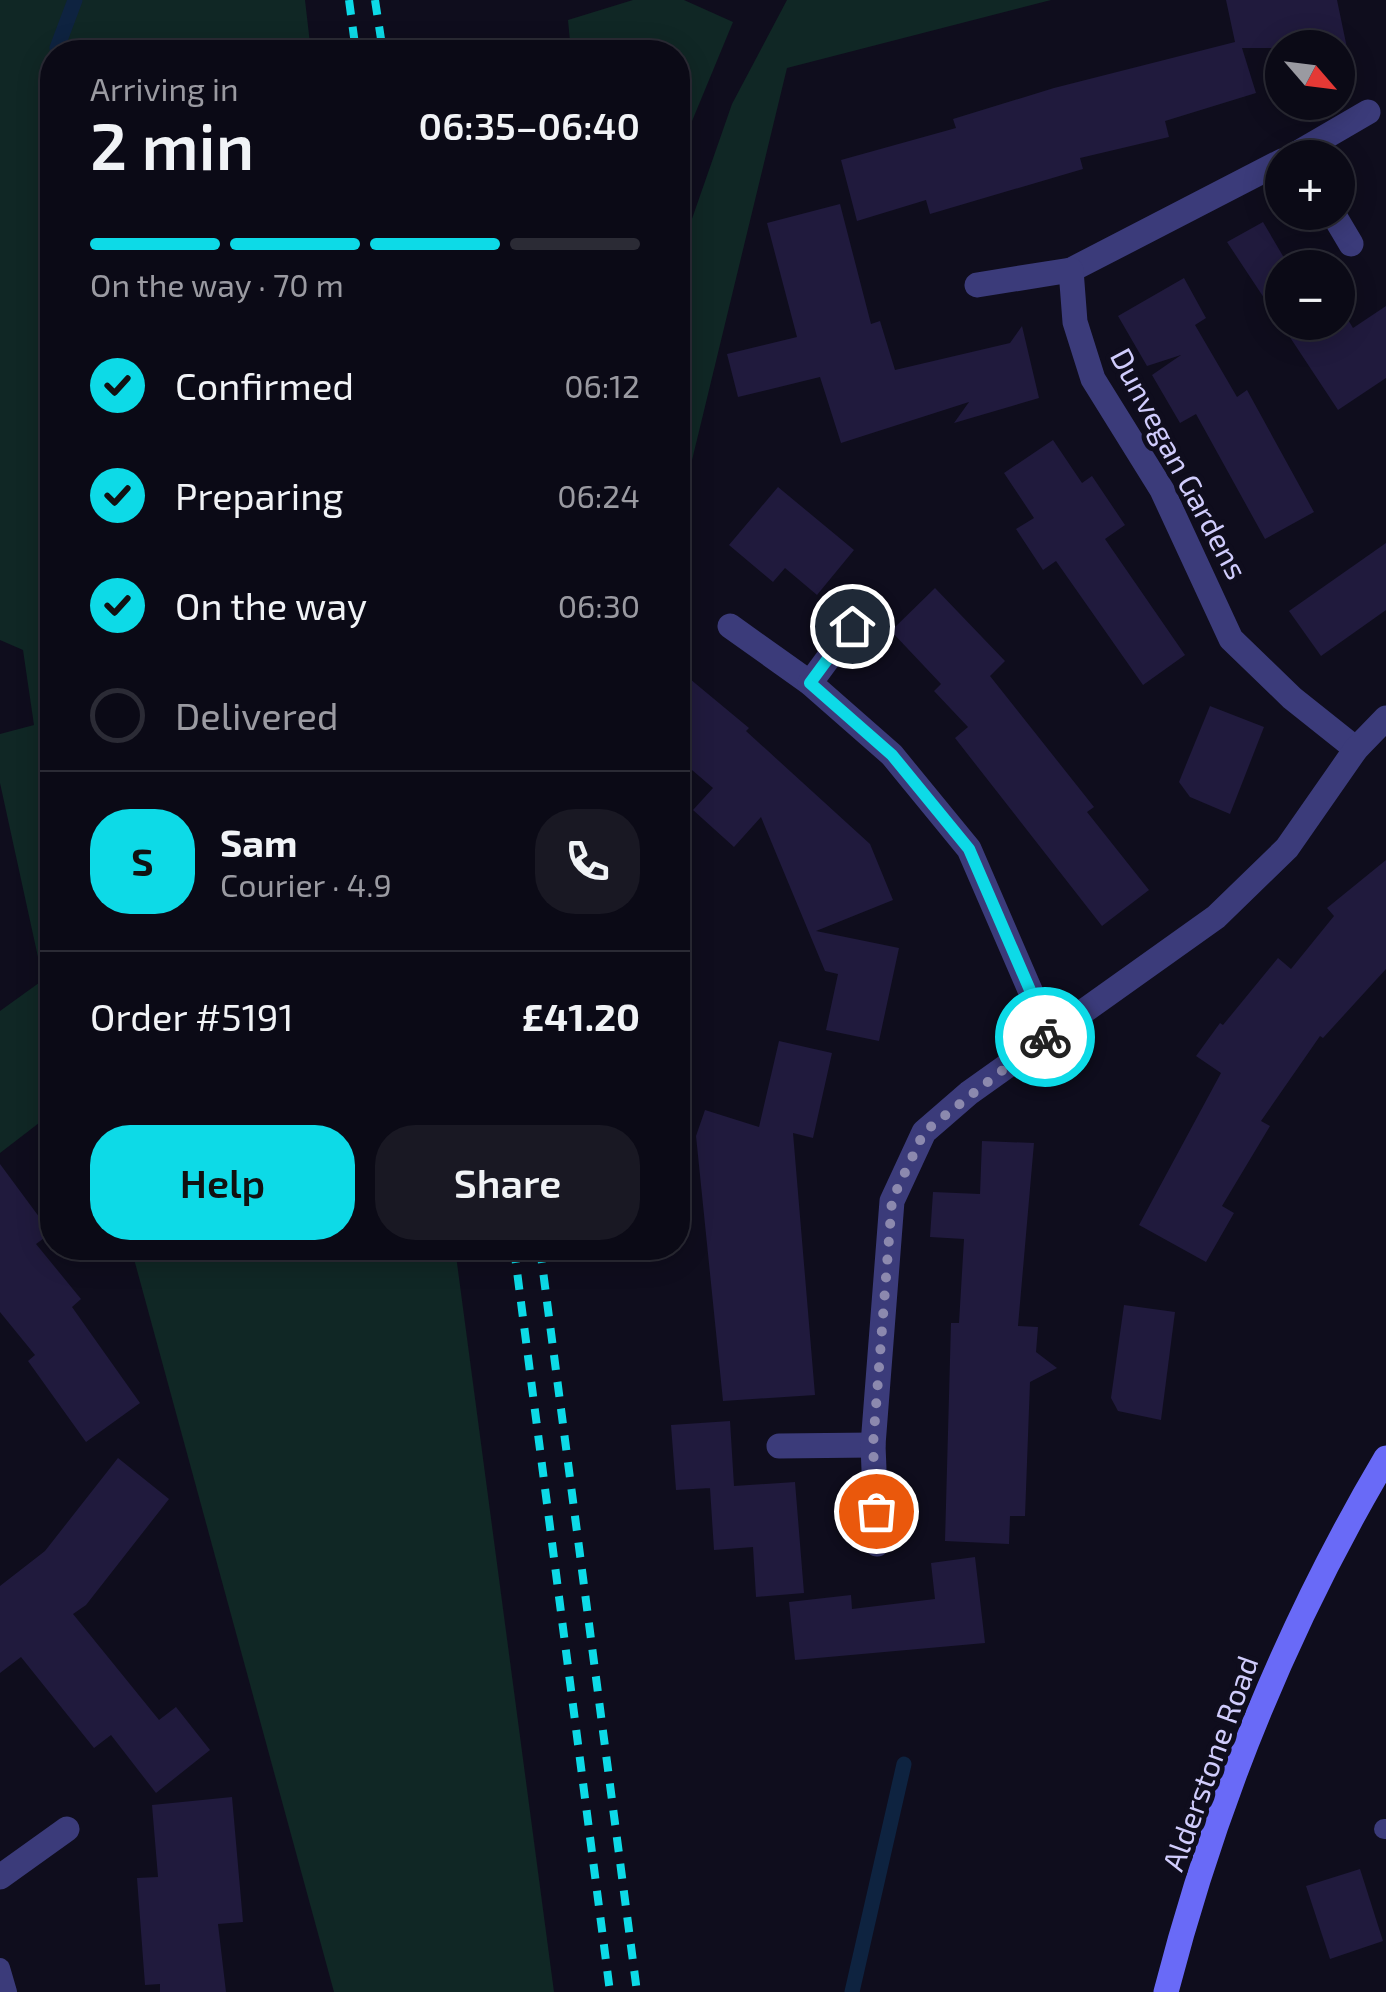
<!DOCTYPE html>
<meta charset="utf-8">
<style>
body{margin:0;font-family:"Exo 2",sans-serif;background:#191823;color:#f1f3f6;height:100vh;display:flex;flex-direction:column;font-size:38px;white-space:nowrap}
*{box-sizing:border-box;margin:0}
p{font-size:32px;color:#9a9aa1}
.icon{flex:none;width:55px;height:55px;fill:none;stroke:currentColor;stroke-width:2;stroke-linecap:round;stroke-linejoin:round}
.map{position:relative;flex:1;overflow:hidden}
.side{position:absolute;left:40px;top:40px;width:650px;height:1220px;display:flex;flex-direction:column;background:#0b0a16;border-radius:40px;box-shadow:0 5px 25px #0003,0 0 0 2px #2b2b35}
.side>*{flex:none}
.needle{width:65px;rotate:118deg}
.controls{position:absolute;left:1265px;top:30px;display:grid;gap:20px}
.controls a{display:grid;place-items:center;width:90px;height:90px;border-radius:50%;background:#0b0a16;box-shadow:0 5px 25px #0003,0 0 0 2px #2b2b35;font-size:50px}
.pin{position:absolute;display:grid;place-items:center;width:85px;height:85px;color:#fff;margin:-42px;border:5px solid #fff;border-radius:50%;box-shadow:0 2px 10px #0007}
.courier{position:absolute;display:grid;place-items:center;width:100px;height:100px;margin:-50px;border:8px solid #0ddae7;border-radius:50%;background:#fff;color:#222;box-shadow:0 2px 12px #0007}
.head em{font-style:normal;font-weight:600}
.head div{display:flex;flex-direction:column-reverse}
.head{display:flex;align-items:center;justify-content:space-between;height:170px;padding:0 50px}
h1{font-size:65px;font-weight:600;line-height:75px}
.bar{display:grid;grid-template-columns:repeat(4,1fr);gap:15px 10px;align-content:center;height:120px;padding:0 50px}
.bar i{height:12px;border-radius:8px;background:#2b2b35}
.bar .current{background:#0ddae7}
.bar p{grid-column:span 4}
.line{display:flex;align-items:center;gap:25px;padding:0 50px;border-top:2px solid #2b2b35}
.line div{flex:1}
.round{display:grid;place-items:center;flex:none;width:105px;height:105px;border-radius:40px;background:#191823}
ol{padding:0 50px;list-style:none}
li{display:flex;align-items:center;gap:30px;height:110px}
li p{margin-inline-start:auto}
li .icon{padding:10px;border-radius:50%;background:#0ddae7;color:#111;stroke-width:4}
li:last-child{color:#9a9aa1}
li i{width:55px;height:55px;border:5px solid #2b2b35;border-radius:50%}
.button{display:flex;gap:20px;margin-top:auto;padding:20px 50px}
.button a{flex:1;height:115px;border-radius:40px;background:#0ddae7;color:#111;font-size:40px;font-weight:600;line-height:115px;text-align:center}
.button a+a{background:#191823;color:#f1f3f6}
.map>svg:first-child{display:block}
.green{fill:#102725}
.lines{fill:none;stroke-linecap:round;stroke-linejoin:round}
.stream{stroke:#0e2340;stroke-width:15}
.building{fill:#201a3d}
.lane{stroke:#3b3b7a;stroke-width:20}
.street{stroke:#3b3b7a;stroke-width:25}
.secondary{stroke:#696af7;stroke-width:25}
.rail{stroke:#0ddae7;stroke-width:8;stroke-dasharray:15 12;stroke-linecap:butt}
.done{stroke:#8c89ae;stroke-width:10;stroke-dasharray:0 18}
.route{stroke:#0ddae7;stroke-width:12}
.labels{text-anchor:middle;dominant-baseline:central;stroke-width:10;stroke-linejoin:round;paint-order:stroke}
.street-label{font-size:30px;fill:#d0ccfc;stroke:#0f0d1d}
</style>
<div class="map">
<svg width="1386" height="1992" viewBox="0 0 1386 1992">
<rect width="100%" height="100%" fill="#0f0d1d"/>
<!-- green -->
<g class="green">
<path d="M0,0H305L311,52H52V1113L0,1153V1011L43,980L0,783V734L34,725L23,650L0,640Z"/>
<path d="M633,0H684L733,22L678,155V52H571L568,20Z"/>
<path d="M787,0H1051L787,68L678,518V259L732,104Z"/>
<path d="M131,1248H455L554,1992H334Z"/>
</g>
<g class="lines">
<!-- stream -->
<g class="stream">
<path d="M59,52L57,48L75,0"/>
<path d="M852,1992L904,1764"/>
</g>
</g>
<!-- building -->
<g class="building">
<path d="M1226,0H1337L1347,48H1242L1256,93L1165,121L1169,137L1080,158L1083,169L930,214L926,200L857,221L841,160L956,128L953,119L1054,88L1235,42Z"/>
<path d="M840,204L871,324L880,321L895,370L1010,343L1022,326L1039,398L954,423L969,402L841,443L820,377L738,397L727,354L797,337L767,223Z"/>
<path d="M1263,222L1290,268H1282V322H1338V303L1353,328L1386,306V378L1338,410L1227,242Z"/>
<path d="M1184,278L1206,318L1195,325L1237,397L1247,390L1314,512L1265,539L1196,414L1180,423L1152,375L1181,355L1147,366L1118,316Z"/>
<path d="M1053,440L1082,483L1092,476L1125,525L1105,539L1185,655L1143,685L1056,561L1043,570L1016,529L1034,518L1004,473Z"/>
<path d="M778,487L854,550L817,595L785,568L773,582L729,545Z"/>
<path d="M1386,543V610L1321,656L1289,611Z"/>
<path d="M935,588L1005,661L990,676L1094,807L1087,812L1149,890L1102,926L955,738L968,727L934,691L941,684L891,631Z"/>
<path d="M678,669L749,728L746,731L870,844L893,900L816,931L899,948L879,1041L826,1030L838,974L825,971L761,817L734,847L693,810L713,788L678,758Z"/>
<path d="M1210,706L1264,727L1230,814L1190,797L1179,782Z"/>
<path d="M1386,860V969L1323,1038L1320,1036L1261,1121L1270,1126L1222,1206L1234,1213L1206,1262L1139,1225L1221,1073L1196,1056L1220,1023L1223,1025L1278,958L1291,969L1334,916L1327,908Z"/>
<path d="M779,1041L832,1053L813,1138L793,1133L815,1395L723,1401L696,1136L705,1110L759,1127Z"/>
<path d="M982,1141L1034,1143L1018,1326L1038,1327L1036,1352L1057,1368L1030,1382L1025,1516H1010L1009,1544L945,1541L951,1323H959L964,1239L930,1237L933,1192L980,1194Z"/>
<path d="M0,1164L51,1233L36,1244L81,1299L72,1307L140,1403L86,1442L28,1361L35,1355L0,1312Z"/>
<path d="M1124,1305L1175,1312L1161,1420L1118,1411L1111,1398Z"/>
<path d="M730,1421L734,1486L795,1482L804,1593L756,1597L753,1547L714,1550L710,1488L727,1487L676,1490L671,1425Z"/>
<path d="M118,1458L169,1499L86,1605L73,1614L159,1720L176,1707L210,1750L156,1793L111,1735L94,1748L21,1657L0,1673V1586L45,1551Z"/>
<path d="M975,1557L985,1643L795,1660L789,1602L851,1595L852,1609L935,1599L931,1563Z"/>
<path d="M232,1797L243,1922L218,1924L226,1992H160V1984L145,1985L137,1878L158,1877L152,1805Z"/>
<path d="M1360,1869L1383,1941L1330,1959L1306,1886Z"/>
</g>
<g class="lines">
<!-- lane -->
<g class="lane">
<path d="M1384,1829H1386"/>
<path d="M0,1968L7,1992"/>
</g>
<!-- street -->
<g class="street">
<path d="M1289,158L1368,112"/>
<path d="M1332,212L1351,244"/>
<path d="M1071,270L1282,161"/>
<path d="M977,285L1071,270L1075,322L1093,379L1162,490L1231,639L1292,698L1356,749"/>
<path d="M730,626L810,683L892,755L969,849L1049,1034"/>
<path d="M810,683L852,626"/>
<path d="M779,1446L873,1445"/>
<path d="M877,1544L873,1445L892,1201L924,1132L969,1093L1216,917L1287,848L1356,749L1386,718"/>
<path d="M0,1877L67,1829"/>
</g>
<!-- secondary -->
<path class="secondary" d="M1166,1992C1214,1806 1288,1623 1386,1458"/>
<!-- rail -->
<g class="rail">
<path d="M349,0L356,52"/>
<path d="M375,0L383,52"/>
<path d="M514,1248L610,1992"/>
<path d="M540,1248L637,1992"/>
</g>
</g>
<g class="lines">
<!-- done -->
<path class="done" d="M876,1511L873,1445L892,1200L924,1132L1045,1037"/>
<!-- route -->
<path class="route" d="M852,626L810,683L892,755L969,849L1049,1034L1045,1037"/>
</g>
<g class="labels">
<!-- street labels -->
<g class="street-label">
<text transform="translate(1180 463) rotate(62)">Dunvegan Gardens</text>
<text transform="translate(1209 1763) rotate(-70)">Alderstone Road</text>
</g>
</g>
</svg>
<div class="controls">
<a><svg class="needle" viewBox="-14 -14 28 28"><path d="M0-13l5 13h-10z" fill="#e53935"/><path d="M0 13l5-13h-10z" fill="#9a9aa1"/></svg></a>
<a>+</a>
<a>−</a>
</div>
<div class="pin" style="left:876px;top:1511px;background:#ea580c"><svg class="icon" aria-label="bag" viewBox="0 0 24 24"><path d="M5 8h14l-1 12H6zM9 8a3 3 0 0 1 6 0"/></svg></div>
<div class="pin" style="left:852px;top:626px;background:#1f2937"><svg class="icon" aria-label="home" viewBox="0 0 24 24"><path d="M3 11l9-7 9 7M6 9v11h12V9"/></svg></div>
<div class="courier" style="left:1045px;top:1037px"><svg class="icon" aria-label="bike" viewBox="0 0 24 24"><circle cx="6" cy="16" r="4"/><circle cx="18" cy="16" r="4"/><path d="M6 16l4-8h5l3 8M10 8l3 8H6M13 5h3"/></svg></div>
<section class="side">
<div class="head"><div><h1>2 min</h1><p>Arriving in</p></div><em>06:35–06:40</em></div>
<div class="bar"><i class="current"></i><i class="current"></i><i class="current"></i><i></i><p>On the way · 70 m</p></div>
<ol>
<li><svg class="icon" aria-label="check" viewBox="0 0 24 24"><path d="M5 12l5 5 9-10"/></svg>Confirmed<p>06:12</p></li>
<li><svg class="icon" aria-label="check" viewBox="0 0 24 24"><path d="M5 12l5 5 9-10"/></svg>Preparing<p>06:24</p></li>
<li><svg class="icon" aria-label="check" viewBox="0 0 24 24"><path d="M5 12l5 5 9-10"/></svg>On the way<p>06:30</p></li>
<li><i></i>Delivered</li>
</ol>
<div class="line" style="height:180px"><b class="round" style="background:#0ddae7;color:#111">S</b><div><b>Sam</b><p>Courier · 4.9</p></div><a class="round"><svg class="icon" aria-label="phone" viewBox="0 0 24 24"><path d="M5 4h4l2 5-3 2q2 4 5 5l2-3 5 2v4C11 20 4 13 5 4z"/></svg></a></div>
<div class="line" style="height:130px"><div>Order #5191</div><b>£41.20</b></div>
<div class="button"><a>Help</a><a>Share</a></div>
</section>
</div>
